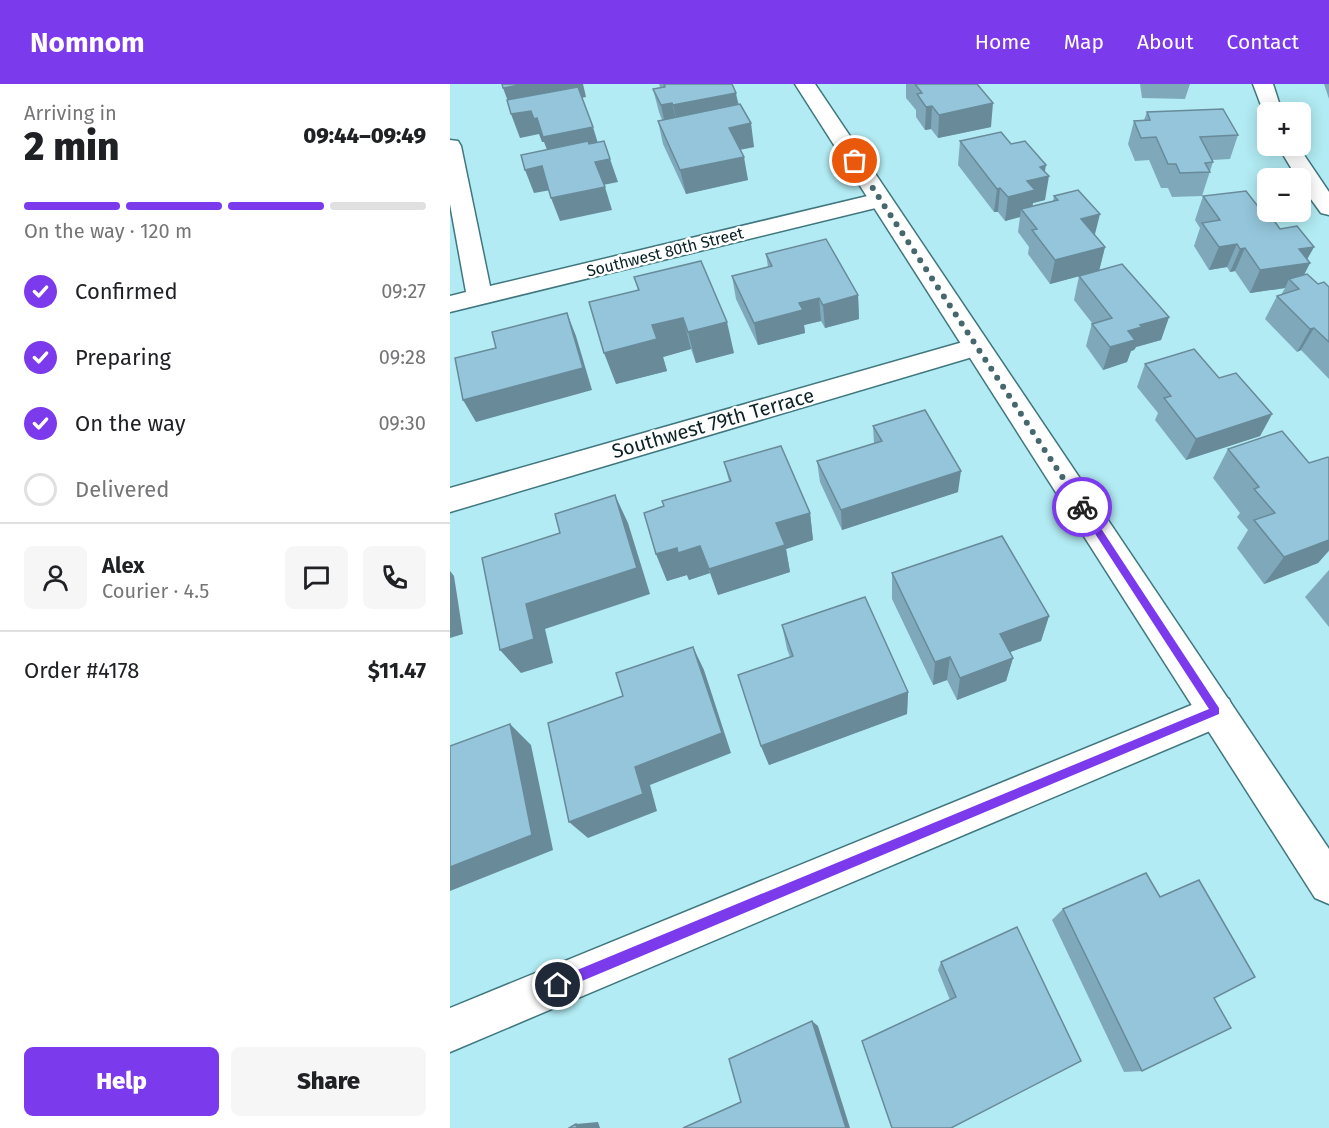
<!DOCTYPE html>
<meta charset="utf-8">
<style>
body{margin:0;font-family:"Fira Sans",sans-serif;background:#f6f6f6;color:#202124;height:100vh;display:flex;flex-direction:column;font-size:22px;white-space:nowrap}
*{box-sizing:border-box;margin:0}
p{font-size:20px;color:#757577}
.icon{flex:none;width:33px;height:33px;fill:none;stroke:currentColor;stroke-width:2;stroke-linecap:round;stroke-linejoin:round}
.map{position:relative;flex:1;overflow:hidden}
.sheet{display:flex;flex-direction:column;background:#fff;width:450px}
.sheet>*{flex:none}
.fabs{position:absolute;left:807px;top:18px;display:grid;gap:12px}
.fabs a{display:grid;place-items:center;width:54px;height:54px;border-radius:9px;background:#fff;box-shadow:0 3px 15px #0003;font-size:30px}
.pin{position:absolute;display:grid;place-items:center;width:51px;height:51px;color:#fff;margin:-26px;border:3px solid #fff;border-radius:50%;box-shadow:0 2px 6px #0007}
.courier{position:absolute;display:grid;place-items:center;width:60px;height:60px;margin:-30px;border:4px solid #7c3aed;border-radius:50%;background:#fff;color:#222;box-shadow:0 2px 8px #0007}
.head em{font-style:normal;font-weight:800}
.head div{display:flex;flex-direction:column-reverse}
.head{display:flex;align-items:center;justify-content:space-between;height:102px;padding:0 24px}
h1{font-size:39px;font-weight:800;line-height:45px}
.bar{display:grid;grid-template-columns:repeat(4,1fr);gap:9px 6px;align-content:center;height:72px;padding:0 24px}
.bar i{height:8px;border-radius:4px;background:#e0e0e0}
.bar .current{background:#7c3aed}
.bar p{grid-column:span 4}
.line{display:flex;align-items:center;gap:15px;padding:0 24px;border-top:2px solid #e0e0e0}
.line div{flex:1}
.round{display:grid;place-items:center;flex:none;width:63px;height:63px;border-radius:9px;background:#f6f6f6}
ol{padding:0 24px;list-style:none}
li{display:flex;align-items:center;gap:18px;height:66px}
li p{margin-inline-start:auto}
li .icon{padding:6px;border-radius:50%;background:#7c3aed;color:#fff;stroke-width:4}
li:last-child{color:#757577}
li i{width:33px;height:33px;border:3px solid #e0e0e0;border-radius:50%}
.button{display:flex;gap:12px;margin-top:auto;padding:12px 24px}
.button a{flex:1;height:69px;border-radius:9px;background:#7c3aed;color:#fff;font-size:24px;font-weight:800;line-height:69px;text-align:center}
.button a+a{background:#f6f6f6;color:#202124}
header{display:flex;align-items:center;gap:36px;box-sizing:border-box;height:84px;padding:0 30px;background:#7c3aed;color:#fff}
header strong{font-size:28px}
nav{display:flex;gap:33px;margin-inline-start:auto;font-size:21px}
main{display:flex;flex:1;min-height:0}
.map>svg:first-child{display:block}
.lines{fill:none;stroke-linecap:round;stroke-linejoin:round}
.street-casing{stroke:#40777e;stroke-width:3}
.secondary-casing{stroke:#40777e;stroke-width:3}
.street{fill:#fff;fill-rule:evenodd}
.secondary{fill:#fff;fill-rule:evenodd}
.wall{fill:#7fa9bb}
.shaded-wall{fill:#688a99}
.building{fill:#94c5da;stroke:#688a99;stroke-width:1.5}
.route{fill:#7c3aed}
.done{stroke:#45686d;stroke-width:6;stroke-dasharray:0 10.8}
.labels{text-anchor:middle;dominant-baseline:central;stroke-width:5;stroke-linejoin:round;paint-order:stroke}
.far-street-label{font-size:16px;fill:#0a2225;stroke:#fff}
.street-label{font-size:20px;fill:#0a2225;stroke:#fff}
</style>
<header>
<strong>Nomnom</strong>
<nav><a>Home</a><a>Map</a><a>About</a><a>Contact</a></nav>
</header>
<main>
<section class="sheet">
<div class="head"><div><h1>2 min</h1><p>Arriving in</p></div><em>09:44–09:49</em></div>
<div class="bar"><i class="current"></i><i class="current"></i><i class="current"></i><i></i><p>On the way · 120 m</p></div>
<ol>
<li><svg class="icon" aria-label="check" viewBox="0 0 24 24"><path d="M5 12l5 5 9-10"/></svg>Confirmed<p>09:27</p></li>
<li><svg class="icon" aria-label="check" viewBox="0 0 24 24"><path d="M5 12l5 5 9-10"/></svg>Preparing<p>09:28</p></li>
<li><svg class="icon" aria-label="check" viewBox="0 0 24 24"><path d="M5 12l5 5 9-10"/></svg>On the way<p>09:30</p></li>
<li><i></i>Delivered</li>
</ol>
<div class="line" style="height:108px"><a class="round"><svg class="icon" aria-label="person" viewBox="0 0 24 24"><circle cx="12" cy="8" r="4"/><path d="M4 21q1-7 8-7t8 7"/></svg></a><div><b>Alex</b><p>Courier · 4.5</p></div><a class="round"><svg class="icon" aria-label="chat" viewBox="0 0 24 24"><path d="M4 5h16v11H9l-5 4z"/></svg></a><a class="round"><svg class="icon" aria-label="phone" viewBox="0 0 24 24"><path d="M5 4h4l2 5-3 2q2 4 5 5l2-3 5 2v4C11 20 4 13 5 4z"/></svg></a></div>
<div class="line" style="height:78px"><div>Order #4178</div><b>$11.47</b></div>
<div class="button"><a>Help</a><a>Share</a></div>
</section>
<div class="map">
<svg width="879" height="1044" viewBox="0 0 879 1044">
<rect width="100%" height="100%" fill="#b2ebf3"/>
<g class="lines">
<!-- street casing -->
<g class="street-casing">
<g id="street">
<path d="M803,0H823L832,28H818V33L815,32Z"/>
<path d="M0,56L8,57L11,62L40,202L430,109L438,111L441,116L438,121L0,228V212L16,208L0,120Z"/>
<path d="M828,62H848L879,108V131L871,129L850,100V94H847Z"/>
<path d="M527,254L536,257L540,263L536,269L0,428V404Z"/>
<path d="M766,611L779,615L784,627L779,639L0,968V924Z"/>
</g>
</g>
<!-- secondary casing -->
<g class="secondary-casing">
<path id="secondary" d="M345,0H365L879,765V820L865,814Z"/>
</g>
<!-- street -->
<use href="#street" class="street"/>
<!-- secondary -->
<use href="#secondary" class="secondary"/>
</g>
<!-- wall -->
<g class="wall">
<path d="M209,0H282L304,63L290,66L298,96L236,110L213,60L208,37L212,36L209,28L203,5L210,3Z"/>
<path d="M456,0H527L541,43L488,54L481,45L475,46L466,33V26L456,14Z"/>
<path d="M690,0H740L735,15L692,14Z"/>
<path d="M874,0H879V15Z"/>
<path d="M697,28L788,51L780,75L762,76L763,78L752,112L722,113L718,104H711L699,76L685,77L678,60L684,37L694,36Z"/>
<path d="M510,57L561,60L595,88V116L583,119L582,122L603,117L604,112L645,151L655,163L649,187L719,233L711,256L686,263L684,266L681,267L677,278L653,286L636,262L642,239L624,216L629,192L647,187L600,200L578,170L579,163L568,148L570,133L555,137L548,128H544L508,81Z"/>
<path d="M753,112L813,129L830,145L864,163L857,175L860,179L854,191L868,200L879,203V295L851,266L847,268L815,235L827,212L831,211L835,204L800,209L785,187L780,188L777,183L759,186L744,162L750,144L745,136Z"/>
<path d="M316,170L408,211L409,235L375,244L371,237L354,241L355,249L308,261L286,215L282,192L318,183Z"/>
<path d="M184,193L284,269L246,279L241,265L213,273L217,287L166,300L188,206Z"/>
<path d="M695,280L769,294L822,330L810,352L736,376L705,336L708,329L687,303Z"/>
<path d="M423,342L508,408L392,446L370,398L367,377L424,360Z"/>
<path d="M778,365L859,379L879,374V467L868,479L814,500L787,464L798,446L787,433L790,429L763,394Z"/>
<path d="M274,378L360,429L363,456L336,465L340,488L268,511L260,489L239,496L237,491L217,497L206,470L214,422L279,397Z"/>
<path d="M879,486V543L855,513Z"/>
<path d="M442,489L599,532L591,557L560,568L563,574L556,597L507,616L497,596L483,601L442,515Z"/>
<path d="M332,541L458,608L457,630L319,681L311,662L340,573L337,565Z"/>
<path d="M613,825L764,914L692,987L674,988L602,836Z"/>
<path d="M491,878L631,977L500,916L488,886Z"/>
</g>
<!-- shaded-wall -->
<g class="shaded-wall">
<path d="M75,0H133L136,13L62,28L53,4Z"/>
<path d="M286,9L290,32L229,45L223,21Z"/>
<path d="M222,19L228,42L216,45L211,21Z"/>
<path d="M543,19L541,43L488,54L489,31Z"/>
<path d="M482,22L481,45L475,46L476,23Z"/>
<path d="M81,27L87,34L143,43L150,66L101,76L94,58H92L89,50L70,54L61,30Z"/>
<path d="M301,39L304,63L282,67L279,44Z"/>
<path d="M294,73L298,96L236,110L230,86Z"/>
<path d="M160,75L168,98L153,101L145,78Z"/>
<path d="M596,81L594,93L599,92L595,116L583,119L581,130L571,125L570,133L555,137L558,113L577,97L590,83Z"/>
<path d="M92,82L101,106L84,109L75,86Z"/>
<path d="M155,103L162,126L110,137L101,114Z"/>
<path d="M550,104L548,128H544L547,105Z"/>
<path d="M650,130L644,154L631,135Z"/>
<path d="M787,160L777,183L759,186L769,163Z"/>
<path d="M655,163L649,187L600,200L605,176Z"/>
<path d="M864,163L855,179H860L848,202L839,195L835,204L800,209L810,186L849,165Z"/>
<path d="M795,164L785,187L780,188L790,165Z"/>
<path d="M408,211L409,235L375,244L373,221Z"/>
<path d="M369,214L371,237L354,241L355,249L308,261L304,239L349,219Z"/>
<path d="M117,229L126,252L142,306L26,338L13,316Z"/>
<path d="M719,233L711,256L686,263L684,266L681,267L677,278L653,286L660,263L678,247L690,241Z"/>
<path d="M233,234L241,265L213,273L217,287L166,300L154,269L202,241Z"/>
<path d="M277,238L284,269L246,279L238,248Z"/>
<path d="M864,244L851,266L847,268L860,245Z"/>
<path d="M822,330L810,352L736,376L746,355Z"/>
<path d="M511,387L508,408L392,446L391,426Z"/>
<path d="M165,411L178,439L200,510L95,545L103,579L71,589L50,566L76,520Z"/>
<path d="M360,429L363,456L336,465L340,488L268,511L259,485L326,439Z"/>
<path d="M879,456V466L868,479L814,500L834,473Z"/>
<path d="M250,462L260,489L239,496L237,491L217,497L206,470L227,464Z"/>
<path d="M0,487L4,492L13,550L0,554Z"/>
<path d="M599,532L591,557L544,574L550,550Z"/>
<path d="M243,563L254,586L281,669L200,701L207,727L138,754L119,738L185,683Z"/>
<path d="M500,573L497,596L483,601L485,578Z"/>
<path d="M563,574L556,597L507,616L510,594Z"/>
<path d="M458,608L457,630L319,681L311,662Z"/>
<path d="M60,640L81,661L103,766L0,807V783Z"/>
<path d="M362,937L368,942L400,1044H396Z"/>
<path d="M148,1038L150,1044H127L126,1040Z"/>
</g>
<!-- building -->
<g class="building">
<path d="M52,0H75L53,4Z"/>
<path d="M214,0H282L286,9L223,21L222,19L211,21L203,5L215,3Z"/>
<path d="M465,0H527L543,19L489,31L482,22L476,23L467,10L472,9Z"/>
<path d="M128,3L143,43L93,53L87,34L84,35L81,27L61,30L57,16Z"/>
<path d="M290,20L301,39L279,44L294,73L230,86L208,37Z"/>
<path d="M773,25L788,51L750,53L763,78L755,79L760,88L730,89L726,80H718L706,53L691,54L684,37L700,36L697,28Z"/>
<path d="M551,48L561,60L575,57L596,81L590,83L599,92L577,97L585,106L558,113L550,104L547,105L510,57Z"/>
<path d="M138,57L139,60L154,57L160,75L145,78L155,103L101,114L92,82L75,86L71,71Z"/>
<path d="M628,106L650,130L631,135L655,163L605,176L582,146L587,145L571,125L608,116L604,112Z"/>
<path d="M796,107L813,129L818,128L830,145L847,142L864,163L849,165L860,179L810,186L795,164L790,165L787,160L769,163L752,139L770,136L753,112Z"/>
<path d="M376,155L408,211L373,221L369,214L349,219L353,226L304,239L282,192L322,182L316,170Z"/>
<path d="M251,177L277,238L238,248L233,234L202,241L207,255L154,269L139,218L189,206L184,193Z"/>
<path d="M672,180L719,233L690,241L692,243L678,247L685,256L660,263L642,240L662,234L629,192Z"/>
<path d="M857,190L868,200L874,198L879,203V258L864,244L860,245L827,212L849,205L839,195Z"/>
<path d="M117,229L133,284L13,316L5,274L46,264L42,248Z"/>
<path d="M744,265L769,294L786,289L822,330L746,355L714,314L721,312L695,280Z"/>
<path d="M475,326L511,387L391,426L367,377L432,357L423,342Z"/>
<path d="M832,347L859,379L878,373L879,374V456L834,473L804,436L825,429L804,405L809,403L778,365Z"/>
<path d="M331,362L360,429L326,439L335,461L259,485L250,462L228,469L227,464L206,470L194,429L214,422L212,417L281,397L274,378Z"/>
<path d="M165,411L187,484L76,520L84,555L50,566L32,474L110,449L105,430Z"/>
<path d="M552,452L599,532L550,550L563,574L510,594L500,573L485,578L442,489Z"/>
<path d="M415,513L458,608L311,662L288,591L343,572L332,541Z"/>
<path d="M243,563L272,649L185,683L193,710L119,738L98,639L173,612L166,589Z"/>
<path d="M60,640L82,751L0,783V662Z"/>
<path d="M696,789L710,813L749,796L805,893L764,914L781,944L692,987L613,825Z"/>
<path d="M567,843L631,977L501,1044H442L412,957L506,913L491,878Z"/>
<path d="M362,937L396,1044H233L291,1018L279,975Z"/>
<path d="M126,1040L127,1044H119Z"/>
</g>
<!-- route -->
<path class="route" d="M632,419L635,420L769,624V630L108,907L103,905L102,901L103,896L759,625L629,425V420Z"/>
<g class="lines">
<!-- done -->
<path class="done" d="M405,77L632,423"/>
</g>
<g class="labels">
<!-- far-street labels -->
<g class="far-street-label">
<text transform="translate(215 168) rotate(-14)">Southwest 80th Street</text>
</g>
<!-- street labels -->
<g class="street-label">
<text transform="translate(263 339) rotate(-16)">Southwest 79th Terrace</text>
</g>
</g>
</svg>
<div class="fabs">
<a>+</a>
<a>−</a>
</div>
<div class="pin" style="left:405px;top:77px;background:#ea580c"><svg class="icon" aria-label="bag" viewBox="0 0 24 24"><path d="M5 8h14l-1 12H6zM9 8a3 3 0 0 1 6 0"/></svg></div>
<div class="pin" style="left:108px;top:901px;background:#1f2937"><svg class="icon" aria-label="home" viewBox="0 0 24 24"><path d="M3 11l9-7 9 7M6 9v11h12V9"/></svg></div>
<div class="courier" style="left:632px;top:423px"><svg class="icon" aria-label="bike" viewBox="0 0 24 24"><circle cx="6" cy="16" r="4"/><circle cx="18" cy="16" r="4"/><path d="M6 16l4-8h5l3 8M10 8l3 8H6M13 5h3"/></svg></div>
</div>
</main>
